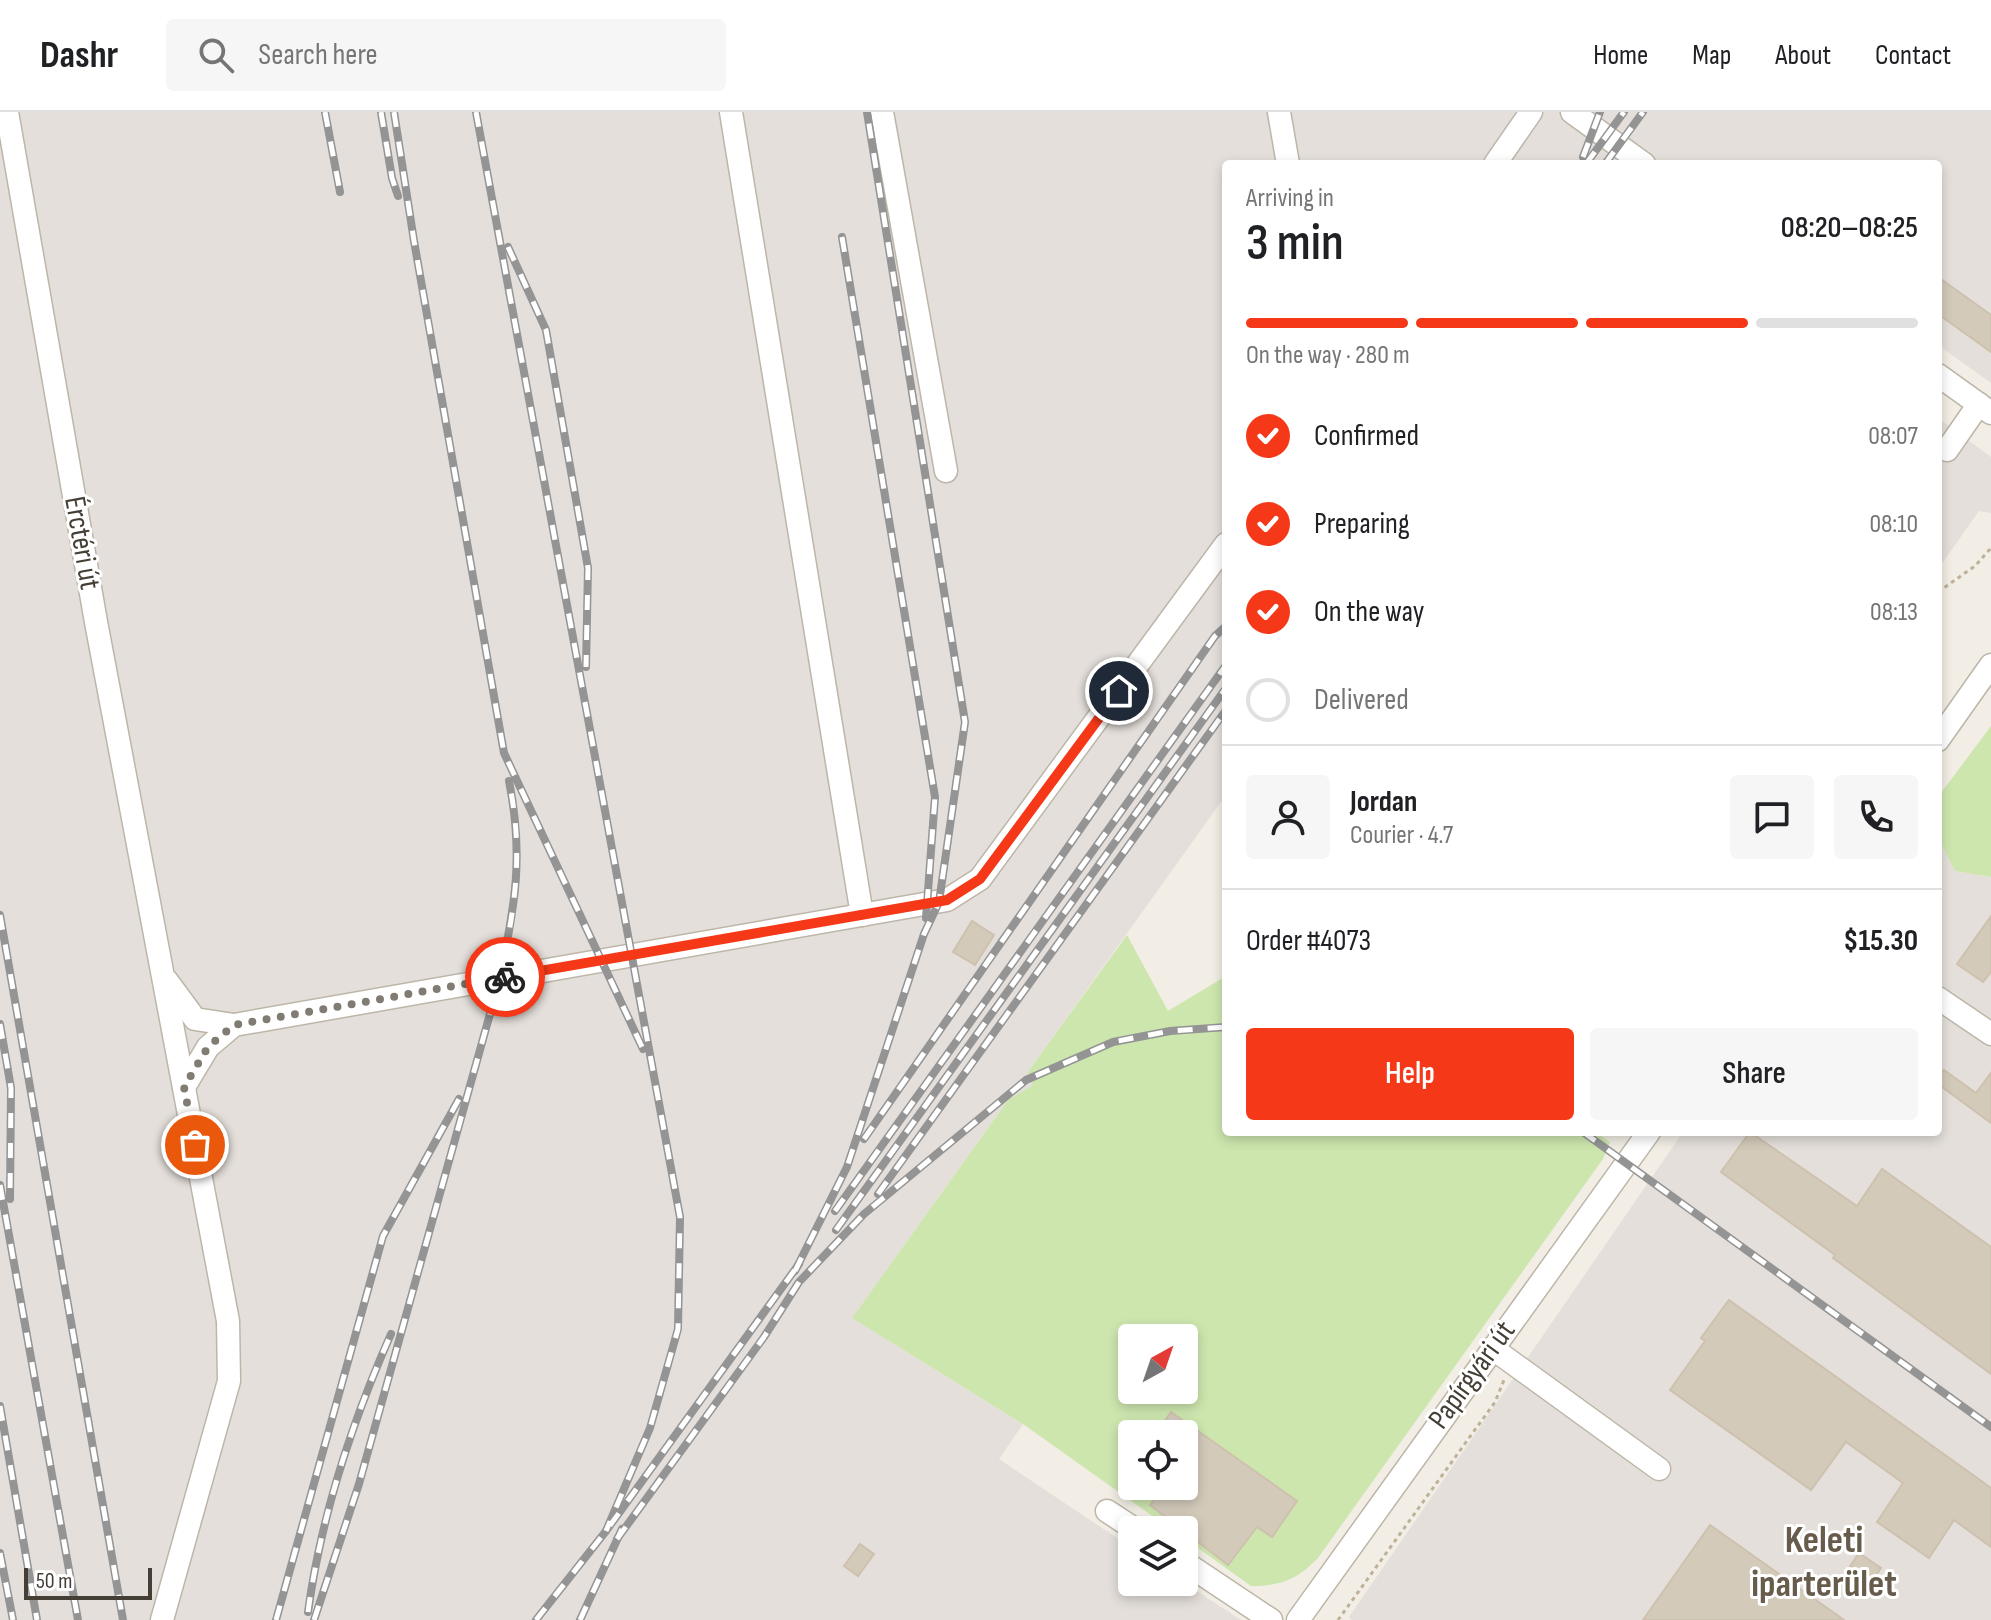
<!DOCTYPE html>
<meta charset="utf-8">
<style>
body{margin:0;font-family:"Sofia Sans Condensed",sans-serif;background:#f6f6f6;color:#202124;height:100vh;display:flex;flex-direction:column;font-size:30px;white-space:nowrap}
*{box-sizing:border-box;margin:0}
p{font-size:26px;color:#757577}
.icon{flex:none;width:44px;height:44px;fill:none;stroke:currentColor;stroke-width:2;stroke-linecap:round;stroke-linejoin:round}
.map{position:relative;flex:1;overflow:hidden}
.details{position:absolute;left:1222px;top:48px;width:720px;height:976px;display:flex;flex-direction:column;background:#fff;border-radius:8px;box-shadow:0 4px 12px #0003}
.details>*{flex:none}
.needle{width:52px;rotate:40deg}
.buttons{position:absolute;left:1118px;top:1212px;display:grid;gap:16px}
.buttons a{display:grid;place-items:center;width:80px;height:80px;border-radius:8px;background:#fff;box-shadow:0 4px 12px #0003;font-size:40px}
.scale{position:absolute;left:24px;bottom:20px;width:128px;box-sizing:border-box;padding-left:8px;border:4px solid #443e35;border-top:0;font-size:22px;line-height:28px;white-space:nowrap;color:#443e35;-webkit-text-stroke:6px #fff;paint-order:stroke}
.pin{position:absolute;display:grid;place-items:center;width:68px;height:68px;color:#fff;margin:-34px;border:4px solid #fff;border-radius:50%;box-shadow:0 2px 8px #0007}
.courier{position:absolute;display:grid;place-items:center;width:80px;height:80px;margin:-40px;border:6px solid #f53918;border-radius:50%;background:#fff;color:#222;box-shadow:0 2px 10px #0007}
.headline em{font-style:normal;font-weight:600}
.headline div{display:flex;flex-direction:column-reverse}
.headline{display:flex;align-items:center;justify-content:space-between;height:136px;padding:0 24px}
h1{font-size:52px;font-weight:600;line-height:60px}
.bar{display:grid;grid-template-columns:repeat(4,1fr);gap:12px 8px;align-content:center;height:96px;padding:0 24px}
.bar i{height:10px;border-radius:6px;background:#e0e0e0}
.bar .selected{background:#f53918}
.bar p{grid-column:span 4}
.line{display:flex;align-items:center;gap:20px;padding:0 24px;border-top:2px solid #e0e0e0}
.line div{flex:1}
.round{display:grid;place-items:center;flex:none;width:84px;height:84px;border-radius:8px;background:#f6f6f6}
ol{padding:0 24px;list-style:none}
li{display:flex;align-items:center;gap:24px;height:88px}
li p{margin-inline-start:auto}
li .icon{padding:8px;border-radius:50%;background:#f53918;color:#fff;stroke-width:4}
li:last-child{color:#757577}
li i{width:44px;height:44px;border:4px solid #e0e0e0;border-radius:50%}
.cta{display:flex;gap:16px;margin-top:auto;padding:16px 24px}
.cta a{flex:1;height:92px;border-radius:8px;background:#f53918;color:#fff;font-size:32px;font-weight:600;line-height:92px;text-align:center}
.cta a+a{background:#f6f6f6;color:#202124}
header{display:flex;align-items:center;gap:48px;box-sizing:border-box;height:112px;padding:0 40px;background:#fff;border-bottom:2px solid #e0e0e0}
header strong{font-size:38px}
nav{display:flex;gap:44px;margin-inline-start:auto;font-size:28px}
.search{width:560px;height:72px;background:#f6f6f6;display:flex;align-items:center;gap:20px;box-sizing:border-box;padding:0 28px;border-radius:8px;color:#757577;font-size:30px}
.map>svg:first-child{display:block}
.industrial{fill:#e4dfda}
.green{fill:#cde6ae;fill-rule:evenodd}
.building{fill:#d3caba;stroke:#cec1ae;stroke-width:2}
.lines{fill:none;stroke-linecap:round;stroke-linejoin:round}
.minor-casing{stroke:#bdb6a8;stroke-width:25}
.path{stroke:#bfb199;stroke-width:3;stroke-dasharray:4 4;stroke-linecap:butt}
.minor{stroke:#fff;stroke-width:22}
.rail-casing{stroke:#949494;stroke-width:8}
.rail{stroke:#fff;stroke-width:5;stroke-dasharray:15;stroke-linecap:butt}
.done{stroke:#817c73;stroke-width:8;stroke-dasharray:0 14.4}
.route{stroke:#f53918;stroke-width:10}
.labels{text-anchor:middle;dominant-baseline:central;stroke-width:6;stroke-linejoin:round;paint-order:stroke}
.street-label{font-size:30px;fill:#443e35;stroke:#fff}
.district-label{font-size:38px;font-weight:bold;fill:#675c4c;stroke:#fff}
</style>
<header>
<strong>Dashr</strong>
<div class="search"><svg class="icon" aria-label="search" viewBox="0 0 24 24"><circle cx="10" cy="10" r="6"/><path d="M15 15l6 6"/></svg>Search here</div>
<nav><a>Home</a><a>Map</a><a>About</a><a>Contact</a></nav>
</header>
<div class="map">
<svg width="1991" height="1508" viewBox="0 0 1991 1508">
<rect width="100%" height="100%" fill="#f2eee5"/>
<!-- industrial -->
<g class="industrial">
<path d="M0,0H1991V271L1938,233V52H1226V683L1027,961L1033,973L1008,988L852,1206L1023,1312L999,1347L1132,1436V1470H1183L1241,1508H0Z"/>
<path d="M1938,306L1991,345V401L1979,399L1938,457Z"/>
<path d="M1938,725L1955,759L1991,765V1508H1352L1349,1505L1683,1020H1938Z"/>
</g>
<!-- green -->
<g class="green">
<path d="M1991,614V765L1955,759L1938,725V685Z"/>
<path d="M1127,823L1168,899L1226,864V1020H1595L1610,1030L1603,1047L1318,1446C1297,1468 1280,1474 1251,1474L1184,1426V1418H1172L1023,1312L852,1206L1008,988L1033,973L1027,961ZM1132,1226H1184V1278H1132ZM1132,1322H1184V1374H1132Z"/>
</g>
<!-- building -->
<g class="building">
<path d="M1938,165L1991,203V240L1938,202Z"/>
<path d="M1991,804V860L1983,870L1957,852Z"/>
<path d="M972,809L994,823L975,853L953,840Z"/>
<path d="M1944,958L1976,981L1991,961V1011L1938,972V966Z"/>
<path d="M1750,1020L1857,1094L1882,1057L1991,1135V1262L1833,1146L1835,1143L1721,1060Z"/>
<path d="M1729,1188L1991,1376V1435L1954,1408L1929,1446L1877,1410L1903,1371L1846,1330L1811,1378L1670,1278L1705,1229L1701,1226Z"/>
<path d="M1171,1300L1297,1389L1272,1425L1257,1415L1228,1453L1150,1393L1165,1374H1184V1322H1156Z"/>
<path d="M1710,1413L1844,1508H1643Z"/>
<path d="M860,1432L874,1442L858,1464L844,1454Z"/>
<path d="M1859,1441L1881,1456L1865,1480L1843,1465Z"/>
</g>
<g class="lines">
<!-- minor casing -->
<g class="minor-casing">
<g id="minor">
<path d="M7,0L96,510L228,1209L229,1269L162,1508"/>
<path d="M731,0L862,803"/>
<path d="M882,0L946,359"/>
<path d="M1279,0L1288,52"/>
<path d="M1572,0L1644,52"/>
<path d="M1495,52L1531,0"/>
<path d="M1938,263L1991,301"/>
<path d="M1947,338L1979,292"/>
<path d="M1938,628L1991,553"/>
<path d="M167,869L195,907L234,913"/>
<path d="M1938,886L1991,922"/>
<path d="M184,975L208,935L234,913L947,788L980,767L1226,432"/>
<path d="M1492,1236L1659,1357"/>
<path d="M1107,1399L1136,1418"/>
<path d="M1184,1450L1271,1508"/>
<path d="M1298,1508L1649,1020"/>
</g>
</g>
<!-- path -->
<g class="path">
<path d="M1938,480L1975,454L1991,436"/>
<path d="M1338,1508L1495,1290L1504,1268"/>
</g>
<!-- minor -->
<use href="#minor" class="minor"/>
<!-- rail casing -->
<g class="rail-casing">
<g id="rail">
<path d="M325,0L340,80"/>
<path d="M381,0L392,66L398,84"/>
<path d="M394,0L414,129L504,641L643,937"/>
<path d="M476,0L680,1105L678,1217L650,1316L606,1419"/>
<path d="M1583,45L1600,0"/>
<path d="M1586,52L1624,0"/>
<path d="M1605,52L1643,0"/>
<path d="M842,125L935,685L926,806"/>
<path d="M508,135L546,218L588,456L586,555"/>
<path d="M0,803L123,1508"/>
<path d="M0,912L11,976L10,1087"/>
<path d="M1583,1020L1991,1315"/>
<path d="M864,1027L1215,524L1226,514"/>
<path d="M0,1073L78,1508"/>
<path d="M878,1082L1226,598"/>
<path d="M835,1099L1226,553"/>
<path d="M836,1118L1226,576"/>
<path d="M795,1159L847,1055L924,822L939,790L965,610L867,0"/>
<path d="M0,1294L37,1508"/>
<path d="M617,1427L764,1225L799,1170L864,1102L1026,968L1113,930L1170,919L1226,915"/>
<path d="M0,1441L13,1508"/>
<path d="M308,1500C321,1404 352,1310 391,1222"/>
<path d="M276,1508L383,1124L459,987"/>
<path d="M314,1508L359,1372L500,866C515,793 524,744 509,669"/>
<path d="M536,1508L606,1419L799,1152"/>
<path d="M580,1508L622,1417"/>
</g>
</g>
<!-- rail -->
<use href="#rail" class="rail"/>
</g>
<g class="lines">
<!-- done -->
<path class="done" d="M195,1033L184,975L208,935L234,913L505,865"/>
<!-- route -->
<path class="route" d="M505,865L947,788L980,767L1119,579"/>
</g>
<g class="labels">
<!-- street labels -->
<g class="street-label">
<text transform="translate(82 431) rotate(80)">Érctéri út</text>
<text transform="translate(1472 1263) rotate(-54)">Papírgyári út</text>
</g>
<!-- district labels -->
<g class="district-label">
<text x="1824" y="1428">Keleti<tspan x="1824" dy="44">iparterület</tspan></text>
</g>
</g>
</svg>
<div class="buttons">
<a><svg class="needle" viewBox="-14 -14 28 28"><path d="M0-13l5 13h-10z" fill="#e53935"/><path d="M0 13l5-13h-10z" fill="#757577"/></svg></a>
<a><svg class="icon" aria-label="locate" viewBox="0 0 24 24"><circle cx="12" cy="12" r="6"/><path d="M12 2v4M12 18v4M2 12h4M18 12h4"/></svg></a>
<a><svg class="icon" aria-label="layers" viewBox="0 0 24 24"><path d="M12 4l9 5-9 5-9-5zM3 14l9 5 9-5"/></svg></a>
</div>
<div class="scale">50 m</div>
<div class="pin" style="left:195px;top:1033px;background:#ea580c"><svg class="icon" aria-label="bag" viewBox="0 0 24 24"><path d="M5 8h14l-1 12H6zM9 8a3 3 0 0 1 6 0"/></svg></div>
<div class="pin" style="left:1119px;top:579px;background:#1f2937"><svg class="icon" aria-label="home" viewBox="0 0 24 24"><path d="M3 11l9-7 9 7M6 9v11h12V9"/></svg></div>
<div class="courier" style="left:505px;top:865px"><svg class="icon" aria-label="bike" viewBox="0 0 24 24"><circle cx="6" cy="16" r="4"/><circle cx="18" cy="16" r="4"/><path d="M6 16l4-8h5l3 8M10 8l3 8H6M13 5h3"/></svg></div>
<section class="details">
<div class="headline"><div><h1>3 min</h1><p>Arriving in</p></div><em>08:20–08:25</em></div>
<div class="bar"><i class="selected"></i><i class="selected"></i><i class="selected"></i><i></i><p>On the way · 280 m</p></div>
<ol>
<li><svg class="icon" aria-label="check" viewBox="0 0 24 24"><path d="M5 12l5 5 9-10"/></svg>Confirmed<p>08:07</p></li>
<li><svg class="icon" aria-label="check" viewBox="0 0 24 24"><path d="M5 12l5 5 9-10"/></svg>Preparing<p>08:10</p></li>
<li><svg class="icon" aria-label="check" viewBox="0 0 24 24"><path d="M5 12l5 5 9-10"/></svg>On the way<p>08:13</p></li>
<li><i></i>Delivered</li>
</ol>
<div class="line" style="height:144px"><a class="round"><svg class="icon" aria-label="person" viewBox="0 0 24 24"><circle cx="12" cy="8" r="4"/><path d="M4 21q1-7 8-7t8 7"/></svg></a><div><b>Jordan</b><p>Courier · 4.7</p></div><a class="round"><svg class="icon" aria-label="chat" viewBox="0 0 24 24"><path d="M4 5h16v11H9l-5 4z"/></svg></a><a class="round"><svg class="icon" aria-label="phone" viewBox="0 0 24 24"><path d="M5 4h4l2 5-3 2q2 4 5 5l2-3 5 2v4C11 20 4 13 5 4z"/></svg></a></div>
<div class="line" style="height:104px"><div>Order #4073</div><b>$15.30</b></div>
<div class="cta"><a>Help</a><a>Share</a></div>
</section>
</div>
